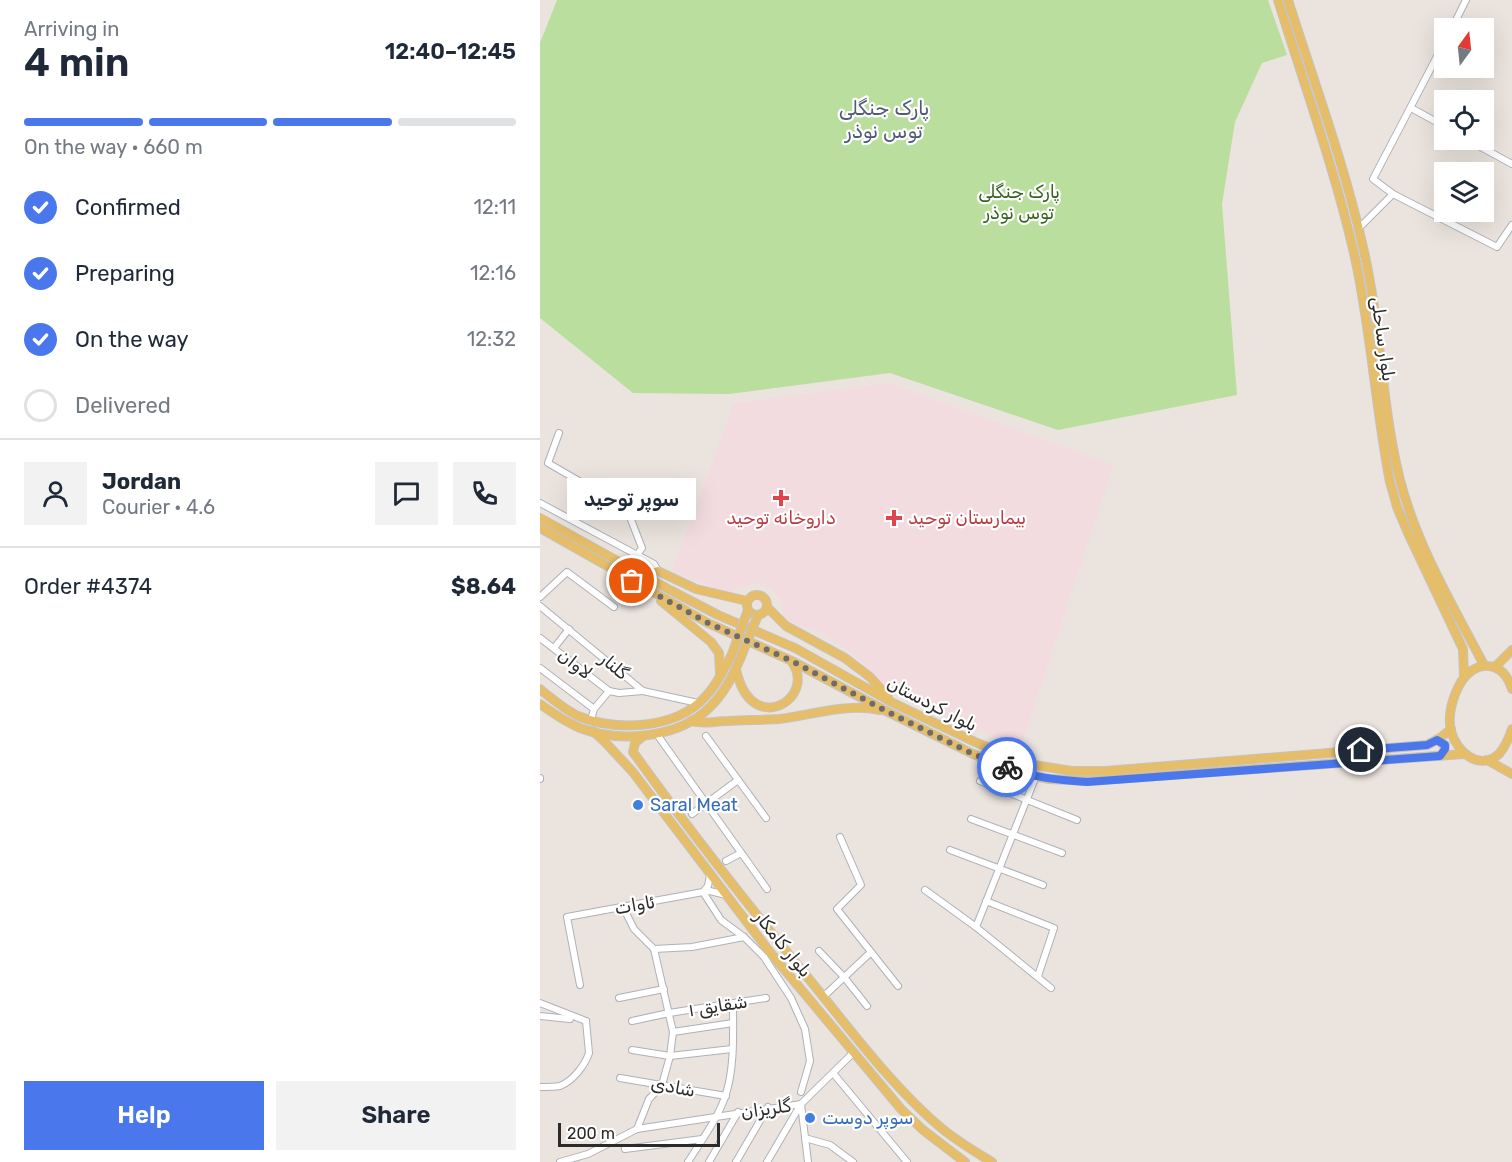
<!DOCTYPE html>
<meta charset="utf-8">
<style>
body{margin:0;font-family:Rubik,Cairo,sans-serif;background:#f2f2f3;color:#1f2937;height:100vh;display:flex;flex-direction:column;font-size:22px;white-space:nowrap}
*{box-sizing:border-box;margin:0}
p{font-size:20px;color:#747a83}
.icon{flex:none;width:33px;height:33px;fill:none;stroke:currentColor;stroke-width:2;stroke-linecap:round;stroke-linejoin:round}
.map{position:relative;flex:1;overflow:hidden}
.panel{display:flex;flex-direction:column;background:#fff;width:540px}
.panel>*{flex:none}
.needle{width:39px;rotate:15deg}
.buttons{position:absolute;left:894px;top:18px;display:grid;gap:12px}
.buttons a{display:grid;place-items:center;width:60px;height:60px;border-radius:0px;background:#fff;box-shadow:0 6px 24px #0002;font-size:30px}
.scale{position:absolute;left:18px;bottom:15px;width:162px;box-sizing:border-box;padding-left:6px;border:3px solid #2b2b2b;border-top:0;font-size:16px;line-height:21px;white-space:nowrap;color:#2b2b2b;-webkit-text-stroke:4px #fff;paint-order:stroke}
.pin{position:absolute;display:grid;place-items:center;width:51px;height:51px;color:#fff;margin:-26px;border:3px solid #fff;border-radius:50%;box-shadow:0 2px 6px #0007}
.courier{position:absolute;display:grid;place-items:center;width:60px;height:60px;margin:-30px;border:4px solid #4a78ec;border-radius:50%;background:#fff;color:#222;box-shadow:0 2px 8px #0007}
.bubble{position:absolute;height:42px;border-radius:0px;background:#fff;box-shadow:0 6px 24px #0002;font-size:20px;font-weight:600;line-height:42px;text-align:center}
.overview em{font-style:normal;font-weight:600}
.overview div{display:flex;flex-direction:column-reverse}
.overview{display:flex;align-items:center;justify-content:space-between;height:102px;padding:0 24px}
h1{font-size:39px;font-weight:600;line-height:45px}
.bar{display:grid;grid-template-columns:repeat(4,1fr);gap:9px 6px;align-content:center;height:72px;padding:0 24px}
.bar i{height:8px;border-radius:4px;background:#e0e1e3}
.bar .on{background:#4a78ec}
.bar p{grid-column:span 4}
.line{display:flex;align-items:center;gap:15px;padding:0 24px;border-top:2px solid #e0e1e3}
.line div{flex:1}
.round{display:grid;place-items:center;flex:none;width:63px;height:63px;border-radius:0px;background:#f2f2f3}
ol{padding:0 24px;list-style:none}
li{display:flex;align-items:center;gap:18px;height:66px}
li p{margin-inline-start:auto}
li .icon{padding:6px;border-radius:50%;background:#4a78ec;color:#fff;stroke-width:4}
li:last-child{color:#747a83}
li i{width:33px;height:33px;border:3px solid #e0e1e3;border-radius:50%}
.action{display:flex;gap:12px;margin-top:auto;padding:12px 24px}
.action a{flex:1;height:69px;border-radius:0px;background:#4a78ec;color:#fff;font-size:24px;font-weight:600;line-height:69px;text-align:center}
.action a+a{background:#f2f2f3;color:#1f2937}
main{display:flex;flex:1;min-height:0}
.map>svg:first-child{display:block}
.medical{fill:#f2dcdf}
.green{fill:#bade9e}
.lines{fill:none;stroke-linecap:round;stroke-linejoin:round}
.minor-casing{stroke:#aeb1ba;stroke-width:8}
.major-casing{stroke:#c4c4c4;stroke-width:10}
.minor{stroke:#fff;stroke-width:6}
.major{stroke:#e6bd68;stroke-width:8}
.major-bridge-casing{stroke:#c4c4c4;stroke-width:10;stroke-linecap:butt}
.major-bridge{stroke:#e6bd68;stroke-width:8}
.done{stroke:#6e6c6a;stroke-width:6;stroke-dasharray:0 10.8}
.route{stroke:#4a78ec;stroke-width:8}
.health-dot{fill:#e0444e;stroke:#fff;stroke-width:2}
.shop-dot{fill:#3f7fe0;stroke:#fff;stroke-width:2}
.labels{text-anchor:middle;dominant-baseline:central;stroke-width:4.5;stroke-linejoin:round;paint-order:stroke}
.park-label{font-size:18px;fill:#346320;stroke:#fff}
.street-label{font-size:18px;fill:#2b2b2b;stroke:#fff}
.health-label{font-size:18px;fill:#be3a42;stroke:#fff}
.shop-label{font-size:18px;fill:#366cbe;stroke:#fff;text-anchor:start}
.neighbourhood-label{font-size:20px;fill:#4e5a78;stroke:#fff}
</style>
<main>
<section class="panel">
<div class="overview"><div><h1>4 min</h1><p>Arriving in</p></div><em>12:40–12:45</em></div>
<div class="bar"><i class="on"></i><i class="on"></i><i class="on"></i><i></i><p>On the way · 660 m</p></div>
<ol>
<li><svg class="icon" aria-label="check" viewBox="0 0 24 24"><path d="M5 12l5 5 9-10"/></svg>Confirmed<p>12:11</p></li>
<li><svg class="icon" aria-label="check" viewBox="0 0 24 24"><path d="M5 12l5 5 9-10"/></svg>Preparing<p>12:16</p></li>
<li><svg class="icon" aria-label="check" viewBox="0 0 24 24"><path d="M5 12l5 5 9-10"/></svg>On the way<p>12:32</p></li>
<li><i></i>Delivered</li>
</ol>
<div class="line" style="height:108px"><a class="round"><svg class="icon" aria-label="person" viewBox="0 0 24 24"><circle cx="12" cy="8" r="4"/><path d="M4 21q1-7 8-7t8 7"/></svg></a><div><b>Jordan</b><p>Courier · 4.6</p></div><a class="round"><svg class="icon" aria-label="chat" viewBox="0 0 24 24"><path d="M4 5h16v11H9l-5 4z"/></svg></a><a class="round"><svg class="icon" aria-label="phone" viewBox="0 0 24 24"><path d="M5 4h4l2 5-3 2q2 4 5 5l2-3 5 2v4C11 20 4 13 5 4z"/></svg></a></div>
<div class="line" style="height:78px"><div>Order #4374</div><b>$8.64</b></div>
<div class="action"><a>Help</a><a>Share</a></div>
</section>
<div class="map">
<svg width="972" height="1162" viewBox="0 0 972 1162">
<rect width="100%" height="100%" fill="#ebe4de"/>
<!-- medical -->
<path class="medical" d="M349,383L574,465L480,749L341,684L318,659L284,633L266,627L241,624L243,615L242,602L233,590L217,583L196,588L190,594L132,571L194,403Z"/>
<!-- green -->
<path class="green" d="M17,0H728L747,55L722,63L695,122L682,204L697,395L518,430L350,373L189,394L93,393L0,318V43Z"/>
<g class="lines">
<!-- minor casing -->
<g class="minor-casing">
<g id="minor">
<path d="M912,28L926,0"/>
<path d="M904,43L833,179L853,194L957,247L972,225"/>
<path d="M871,108L904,126"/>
<path d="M928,140L972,164"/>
<path d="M819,228L853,194"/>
<path d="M19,433L8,463L39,481L83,499L102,548L97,555"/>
<path d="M0,503L114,564L118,571"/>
<path d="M0,597L27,572L74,607"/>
<path d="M0,606L103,691L158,703"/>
<path d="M0,638L69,691"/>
<path d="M14,648L29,629"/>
<path d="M0,668L54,709L51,720"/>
<path d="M54,709L69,691L79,693L103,691"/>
<path d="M116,733L227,889"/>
<path d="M166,736L226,818"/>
<path d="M0,778V779"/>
<path d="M440,781L537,820"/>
<path d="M152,814L198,780"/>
<path d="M431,819L522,853"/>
<path d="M300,837L321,885L297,909L358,986"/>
<path d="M410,850L503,885"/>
<path d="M186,861L201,853"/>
<path d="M170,875L168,886L163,892L170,891L186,895"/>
<path d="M385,890L436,927L511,988"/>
<path d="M446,901L514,928L498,976"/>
<path d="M83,907L94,929L114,949L133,1032L130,1056L122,1085L109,1099L97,1129"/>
<path d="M436,927L496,776"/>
<path d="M114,949L152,947L204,937"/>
<path d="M279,951L304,977L327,1006"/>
<path d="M40,985L27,917L163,892L181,920L204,937L224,957L251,998L265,1029L270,1061L261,1092"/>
<path d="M283,997L330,953"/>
<path d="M79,998L124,989"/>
<path d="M0,1003L46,1021"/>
<path d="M0,1016L30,1019"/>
<path d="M92,1021L129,1013L226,998"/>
<path d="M133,1032L193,1023"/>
<path d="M92,1050L130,1056L192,1049"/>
<path d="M293,1073L367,1162"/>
<path d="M80,1078L186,1096"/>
<path d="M0,1087C6,1087 14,1087 20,1086C33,1081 45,1065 49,1053L46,1021"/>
<path d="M261,1104L268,1162"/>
<path d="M265,1138L290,1145L313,1162"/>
<path d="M85,1149L162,1139"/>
<path d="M20,1162L48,1154L97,1129L261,1104"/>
<path d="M148,1162C161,1141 177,1120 185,1097C195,1068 193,1033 193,1003"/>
<path d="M169,1162L198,1112"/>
<path d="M196,1162L228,1107"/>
<path d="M227,1162L261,1104L314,1052"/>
</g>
</g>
<!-- major casing -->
<g class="major-casing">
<g id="major">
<path d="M738,0C764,84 794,167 814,253C831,328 835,406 850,482L857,507L868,533L923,649L924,677"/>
<path d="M748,0C774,82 804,163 823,247C841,324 841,404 860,480C877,546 913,606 944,665"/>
<path d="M0,518L130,590L178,615L255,648L353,703L435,742L488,764L532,771H565L887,745L900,738L911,729"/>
<path d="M0,528L168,623L252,661L348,712L433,754L482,773L509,779L547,781L924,754"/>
<path d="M103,576L118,571L156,589L207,601"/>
<circle cx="217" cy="605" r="10"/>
<path d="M121,601L171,642L179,653L180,673"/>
<path d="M227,607L246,626L305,658L330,677L348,697"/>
<path d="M955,667L972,650"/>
<path d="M196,670C199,680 202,692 211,700C235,722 272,691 252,662"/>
<path d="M0,689C12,699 24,709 38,716C77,732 136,729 165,697C177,685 184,669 192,654"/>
<path d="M972,689C968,677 961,666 947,666C936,665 926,674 921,682C913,696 907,715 911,731C916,751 939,772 959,754C965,747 969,738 972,729"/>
<path d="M0,704C13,713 25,722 40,728C80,743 139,739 171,706C184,693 193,676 200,659"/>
<path d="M151,721C164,725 174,721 188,721C204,720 222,720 239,719C271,715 308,703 340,710"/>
<path d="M53,731L63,740L92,771L229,951L361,1109L383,1130L425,1162"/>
<path d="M103,736L95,743L93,752C149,830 208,905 269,979C308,1027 352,1086 399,1126C415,1140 434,1151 452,1162"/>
<path d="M897,740L905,745L904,752L900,756"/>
<path d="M947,760L972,774"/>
</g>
</g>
<!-- minor -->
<use href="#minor" class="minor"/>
<!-- major -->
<use href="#major" class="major"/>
<!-- major-bridge casing -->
<g class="major-bridge-casing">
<g id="major-bridge">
<path d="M192,654L208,610"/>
<path d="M200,659L218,615"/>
</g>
</g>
<!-- major-bridge -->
<use href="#major-bridge" class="major-bridge"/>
</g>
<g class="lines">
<!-- done -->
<path class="done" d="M92,581L168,623L252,661L348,712L433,754L467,767"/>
<!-- route -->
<path class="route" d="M467,767C493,778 519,780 547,782L900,756L905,749V745L897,740L887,745L821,750"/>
</g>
<!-- markers -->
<g class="health-dot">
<path d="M238 489h6v6h6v6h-6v6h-6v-6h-6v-6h6z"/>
<path d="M351 509h6v6h6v6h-6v6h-6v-6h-6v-6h6z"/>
</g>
<g class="shop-dot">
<circle cx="98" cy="805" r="6"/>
<circle cx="270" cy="1118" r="6"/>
</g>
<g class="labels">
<!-- park labels -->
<g class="park-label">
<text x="479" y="192">پارک جنگلی<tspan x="479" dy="21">توس نوذر</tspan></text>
</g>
<!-- street labels -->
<g class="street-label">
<text transform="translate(843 339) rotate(82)">بلوار ساحلی</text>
<text transform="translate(35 664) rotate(38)">لاوان</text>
<text transform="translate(74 666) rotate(40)">گلنار</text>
<text transform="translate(392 704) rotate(27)">بلوار کردستان</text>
<text transform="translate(95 905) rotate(-10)">ئاوات</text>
<text transform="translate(243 944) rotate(51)">بلوار کامکار</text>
<text transform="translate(178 1006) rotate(-9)">شقایق ۱</text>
<text transform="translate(133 1087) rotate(10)">شادی</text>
<text transform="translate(226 1109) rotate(-8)">گلریزان</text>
</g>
<!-- health labels -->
<g class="health-label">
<text x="241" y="518">داروخانه توحید</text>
<text x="368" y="518" text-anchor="start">بیمارستان توحید</text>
</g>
<!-- shop labels -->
<g class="shop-label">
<text x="110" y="805">Saral Meat</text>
<text x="282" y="1118">سوپر دوست</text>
</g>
<!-- neighbourhood labels -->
<g class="neighbourhood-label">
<text x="344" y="108">پارک جنگلی<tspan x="344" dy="23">توس نوذر</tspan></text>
</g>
</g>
</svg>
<div class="buttons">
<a><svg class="needle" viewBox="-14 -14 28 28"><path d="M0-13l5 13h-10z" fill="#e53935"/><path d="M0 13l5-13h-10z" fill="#747a83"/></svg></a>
<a><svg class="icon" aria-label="locate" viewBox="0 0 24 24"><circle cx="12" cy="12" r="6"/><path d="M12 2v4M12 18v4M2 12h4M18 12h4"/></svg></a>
<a><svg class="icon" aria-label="layers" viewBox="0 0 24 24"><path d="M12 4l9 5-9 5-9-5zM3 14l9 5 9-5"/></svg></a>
</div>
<div class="scale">200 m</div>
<div class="pin" style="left:92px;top:581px;background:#ea580c"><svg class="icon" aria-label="bag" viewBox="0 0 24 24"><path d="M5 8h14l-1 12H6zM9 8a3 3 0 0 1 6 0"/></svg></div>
<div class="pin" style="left:821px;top:750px;background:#1f2937"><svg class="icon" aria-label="home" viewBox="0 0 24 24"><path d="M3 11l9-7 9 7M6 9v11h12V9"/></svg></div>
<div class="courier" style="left:467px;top:767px"><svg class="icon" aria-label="bike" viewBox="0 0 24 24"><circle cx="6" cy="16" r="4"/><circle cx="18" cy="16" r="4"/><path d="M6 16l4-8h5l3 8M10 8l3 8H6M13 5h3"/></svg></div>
<div class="bubble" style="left:27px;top:478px;width:129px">سوپر توحید</div>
</div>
</main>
